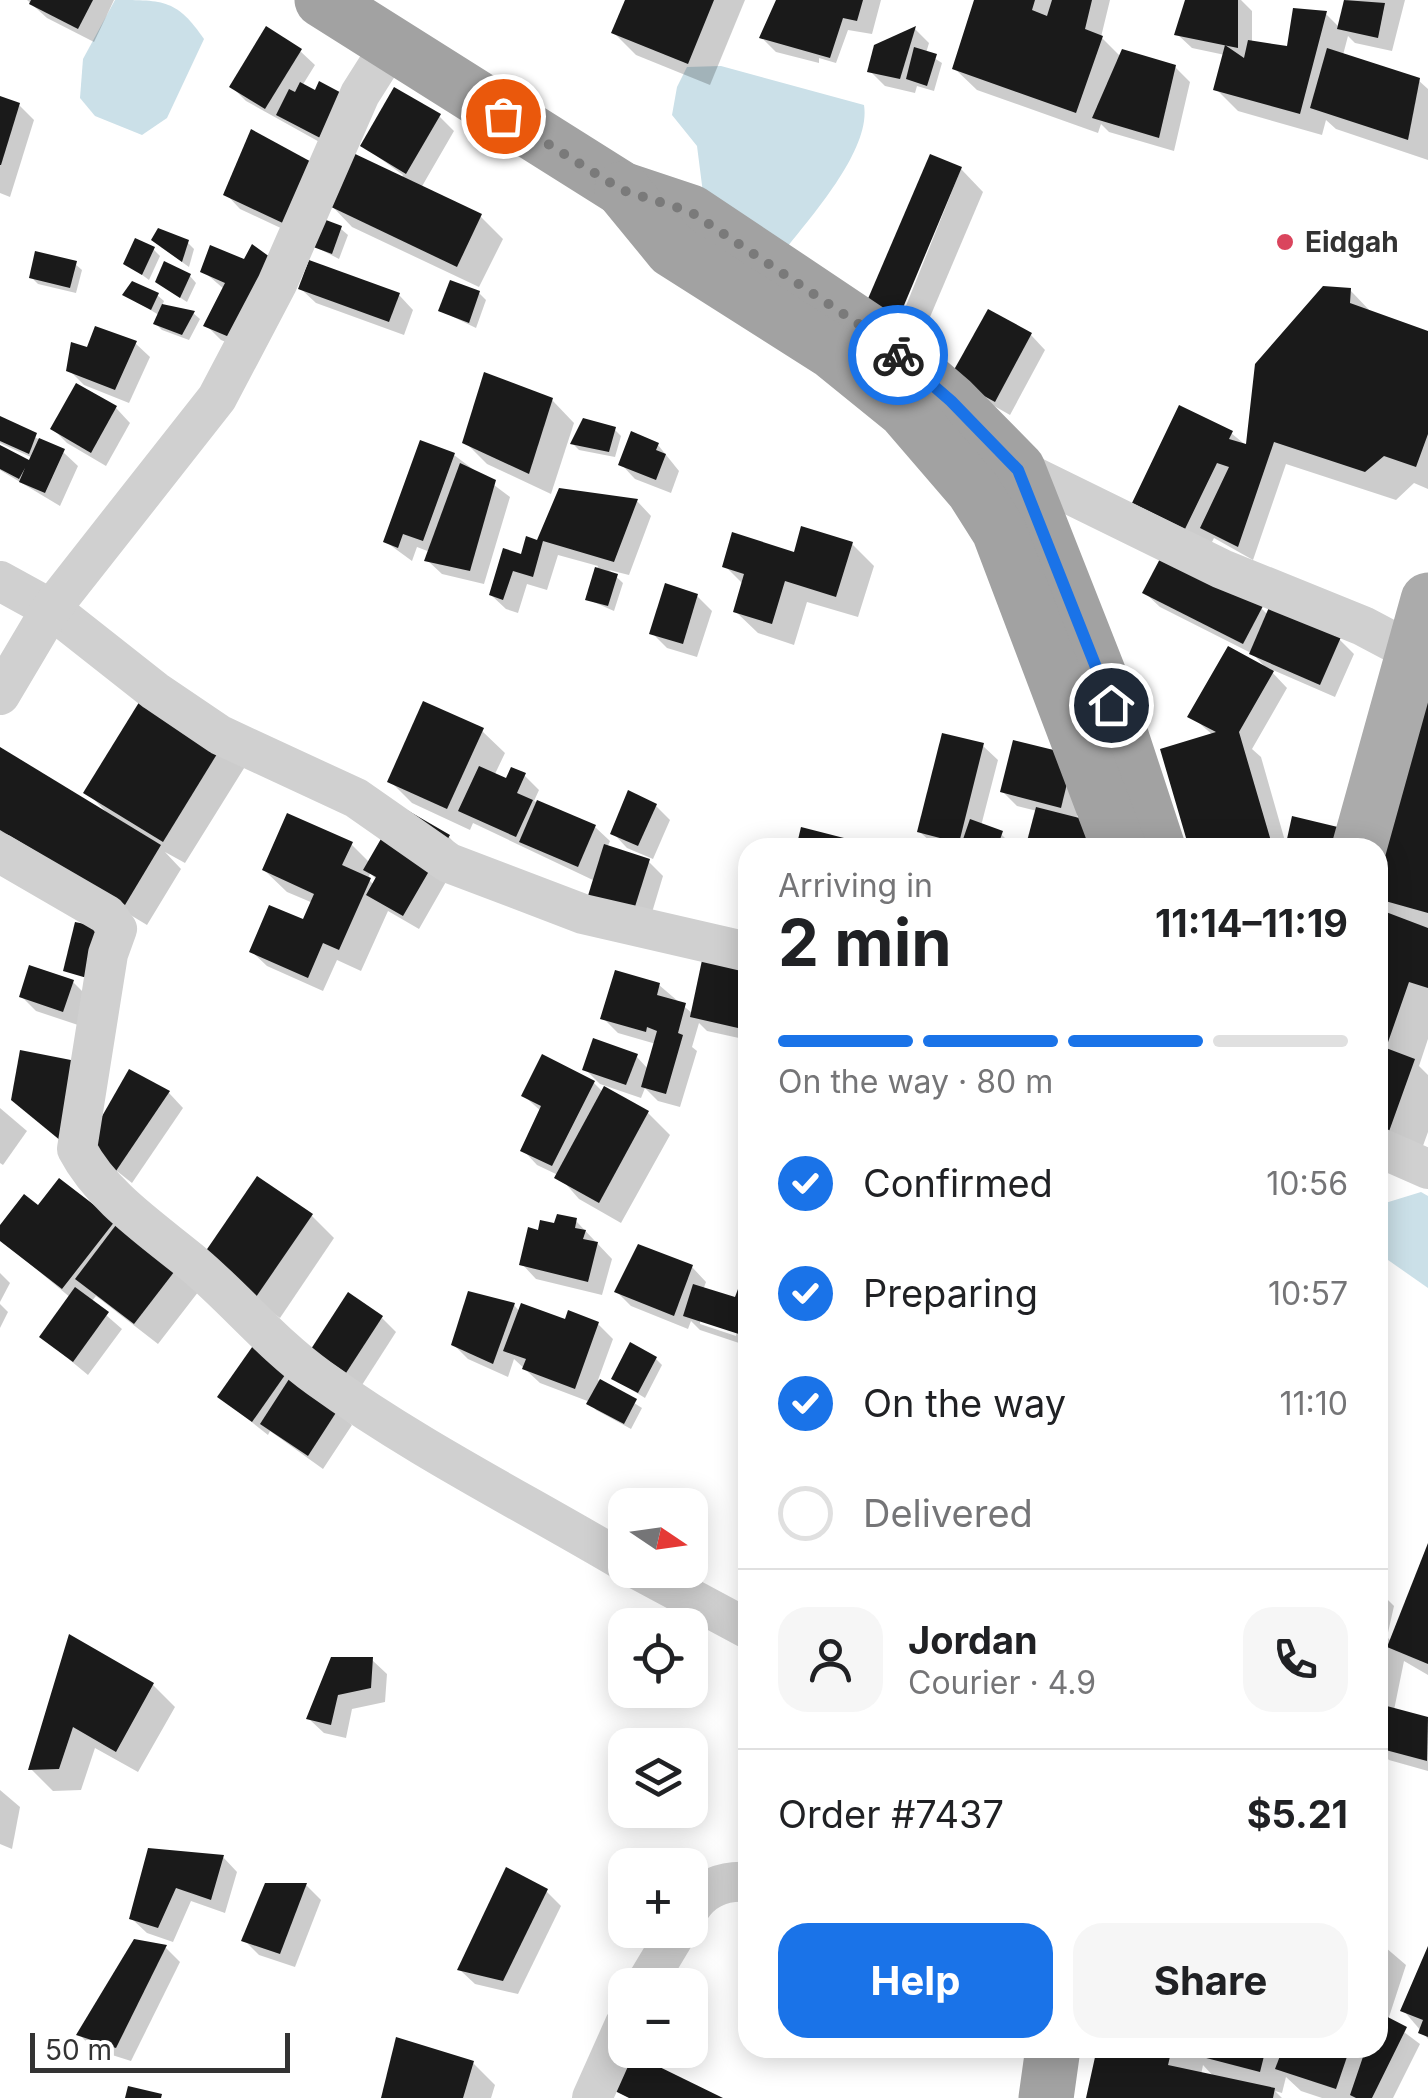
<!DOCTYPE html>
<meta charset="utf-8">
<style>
body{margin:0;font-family:Inter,sans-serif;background:#f6f6f6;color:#202124;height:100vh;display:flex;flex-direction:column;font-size:38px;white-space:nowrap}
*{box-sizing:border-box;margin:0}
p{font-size:32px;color:#757577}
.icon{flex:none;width:55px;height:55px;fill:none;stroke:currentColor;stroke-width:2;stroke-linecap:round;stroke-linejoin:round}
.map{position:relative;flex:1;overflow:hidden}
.details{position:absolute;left:738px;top:838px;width:650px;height:1220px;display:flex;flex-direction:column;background:#fff;border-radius:30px;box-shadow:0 5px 25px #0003}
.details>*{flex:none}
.needle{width:65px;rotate:103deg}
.tools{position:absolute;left:608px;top:1488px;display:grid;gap:20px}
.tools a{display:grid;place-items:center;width:100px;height:100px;border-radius:20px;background:#fff;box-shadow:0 5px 25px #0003;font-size:50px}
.scale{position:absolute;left:30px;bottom:25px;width:260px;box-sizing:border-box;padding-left:10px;border:5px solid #333;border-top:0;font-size:28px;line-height:35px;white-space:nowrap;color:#333;-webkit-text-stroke:8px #fff;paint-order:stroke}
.pin{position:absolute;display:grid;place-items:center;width:85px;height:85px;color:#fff;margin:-42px;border:5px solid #fff;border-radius:50%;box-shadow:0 2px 10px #0007}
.courier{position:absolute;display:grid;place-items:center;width:100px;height:100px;margin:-50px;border:8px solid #1a73e8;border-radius:50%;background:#fff;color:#222;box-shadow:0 2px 12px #0007}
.head em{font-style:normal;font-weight:700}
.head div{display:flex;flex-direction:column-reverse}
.head{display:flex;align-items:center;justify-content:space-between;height:170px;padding:0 40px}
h1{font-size:65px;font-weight:700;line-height:75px}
.bar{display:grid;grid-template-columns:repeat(4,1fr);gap:15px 10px;align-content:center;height:120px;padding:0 40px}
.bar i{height:12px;border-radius:8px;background:#e0e0e0}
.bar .active{background:#1a73e8}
.bar p{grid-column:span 4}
.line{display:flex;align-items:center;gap:25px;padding:0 40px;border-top:2px solid #e0e0e0}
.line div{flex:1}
.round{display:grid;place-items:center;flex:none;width:105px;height:105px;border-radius:30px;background:#f6f6f6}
ol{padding:0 40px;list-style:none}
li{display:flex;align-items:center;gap:30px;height:110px}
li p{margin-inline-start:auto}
li .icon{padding:10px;border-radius:50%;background:#1a73e8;color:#fff;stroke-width:4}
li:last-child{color:#757577}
li i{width:55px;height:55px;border:5px solid #e0e0e0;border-radius:50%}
.button{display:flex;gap:20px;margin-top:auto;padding:20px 40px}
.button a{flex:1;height:115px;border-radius:30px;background:#1a73e8;color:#fff;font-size:40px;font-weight:700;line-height:115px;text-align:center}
.button a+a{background:#f6f6f6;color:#202124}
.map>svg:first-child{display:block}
.water{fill:#cbe0e8}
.shadow{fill:#0003;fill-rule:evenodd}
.building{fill:#1a1a1a}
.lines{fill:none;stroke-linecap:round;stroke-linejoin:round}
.minor{stroke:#d0d0d0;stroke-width:40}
.primary{stroke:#ababab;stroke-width:55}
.trunk{stroke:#a2a2a2;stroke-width:55}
.done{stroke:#7a7a7a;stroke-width:10;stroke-dasharray:0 18}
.route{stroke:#1a73e8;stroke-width:12}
.poi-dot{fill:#da455d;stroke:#fff;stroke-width:4}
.labels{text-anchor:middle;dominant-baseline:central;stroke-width:10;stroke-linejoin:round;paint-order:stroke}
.poi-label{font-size:28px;font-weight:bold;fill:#333;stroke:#fff;text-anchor:start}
</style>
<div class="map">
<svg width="1428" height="2098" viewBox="0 0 1428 2098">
<rect width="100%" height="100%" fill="#fff"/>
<!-- water -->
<g class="water">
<path d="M115,0C165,0 177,0 204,39L167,118L142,135L95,116L80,98L83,59Z"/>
<path d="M721,66L864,105C871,148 815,212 788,246L703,193L697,146L672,115L677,87L687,67Z"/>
<path d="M1421,1192L1428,1196V1288L1378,1253L1382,1204Z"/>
</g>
<!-- shadow -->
<g class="shadow">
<path d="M27,0H114L94,42L47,18Z"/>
<path d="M628,0H745L710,85L636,55L614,33Z"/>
<path d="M778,0H881L872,34L848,30L836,63L819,58V63L776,52L762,38Z"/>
<path d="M977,0H1110L1101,37L1121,57L1175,67L1190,82L1174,151L1109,132L1101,124L1098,133L977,90L954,68Z"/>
<path d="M1187,0H1241L1252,11V43L1289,49L1326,14L1340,28L1347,0H1405L1392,51L1355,43L1348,36L1343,55L1418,80L1428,89V160L1336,129L1326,120L1322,135L1238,111L1216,89L1225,55L1192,48L1177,34Z"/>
<path d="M915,29L929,43L926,53L942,63L934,91L917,86L915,93L885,86L870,71Z"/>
<path d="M300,51L315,65L302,86L341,154L246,101L232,87Z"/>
<path d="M0,99L19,105L34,120L10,197L0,193Z"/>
<path d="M439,116L454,131L421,188L480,216L503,239L479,287L352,227L330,204L401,179L403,175L363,146Z"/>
<path d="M252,132L302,238L240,209L226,194Z"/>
<path d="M961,169L983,192L919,343L895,333Z"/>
<path d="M341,229L348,235L339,259L310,244Z"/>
<path d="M187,242L194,249L189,267L161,247Z"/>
<path d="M153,249L160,256L149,280L126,263Z"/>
<path d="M245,262L249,352L221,340L206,325L224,289L203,271Z"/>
<path d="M75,264L82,270L76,293L38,284L31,277Z"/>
<path d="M190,276L196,283L187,302L165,288Z"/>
<path d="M301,289L399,295L413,310L404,335L316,303Z"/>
<path d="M1350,290L1373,314L1428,334V489L1414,483L1396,500L1286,464L1253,560L1214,538L1208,550L1157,525L1231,433L1248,447Z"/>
<path d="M479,293L486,300L476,328L441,311Z"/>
<path d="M125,295H157L164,301L162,306L193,313L200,319L189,340L162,330L156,324L159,315Z"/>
<path d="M989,312L1031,335L1045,350L1010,415L968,391Z"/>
<path d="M135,343L150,357L129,403L84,385L69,370L88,351Z"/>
<path d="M77,386L116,408L130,423L106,466L67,443L53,429Z"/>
<path d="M552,400L574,423L551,494L487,464L465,442Z"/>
<path d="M0,419L63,452L78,466L60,506L0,470V448L30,465L33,458L0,443Z"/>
<path d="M614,429L621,436L615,457L579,450L573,444Z"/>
<path d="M658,445L679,471L671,493L635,479L621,464Z"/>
<path d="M454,455L510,497L484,584L442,574L427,560L430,552L417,547L412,561L386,542Z"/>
<path d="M637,501L651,516L629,575L609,570L623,583L614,611L587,599L598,566L558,555L547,590L527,584L518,613L506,609L491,595L538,542Z"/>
<path d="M852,544L874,566L858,617L807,602L794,645L758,633L735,611L744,585L725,566Z"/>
<path d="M1145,593L1261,608L1268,615L1339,639L1354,654L1335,697L1268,668L1287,688L1252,749L1261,757L1287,848H1191L1214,736L1191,716L1267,669L1253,654L1160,607Z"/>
<path d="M697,596L712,611L697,657L667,648L652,633Z"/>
<path d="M1428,670V1039L1419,1066L1428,1075V1132L1416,1165L1378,1150V911L1385,914L1378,907V849Z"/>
<path d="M146,695L246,765L185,863L165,852L181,869L147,925L0,836V750L106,812L87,792Z"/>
<path d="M482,731L505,753L494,776L507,782L524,775L539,790L534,801L595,827L610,841L607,848L647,860L663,876L647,929L595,881L473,823L470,830L412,803L390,781Z"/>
<path d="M983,746L998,760L981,826L1001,834L1015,848L935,846L920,832Z"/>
<path d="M1087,772L1076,820L1120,848H1032L1029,844L1037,811L1017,806L1003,792Z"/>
<path d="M656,806L670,820L653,859L627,848L613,833Z"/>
<path d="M401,810L449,837L463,852L419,929L388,911L361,971L337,960L323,991L267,966L252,952L314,927L313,903L287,892L264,870L351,844L370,863ZM370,873L377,880L374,885L368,879Z"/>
<path d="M748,957V1040L707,1031L699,1023L692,1047L697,1051L680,1107L658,1101L645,1088L641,1098L600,1084L585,1069L636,1056L648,1069L656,1044L618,1033L603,1018L659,985L693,1014Z"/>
<path d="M73,982L88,997L78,1025L36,1011L21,996Z"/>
<path d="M130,1072L169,1093L183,1108L132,1183L103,1160Z"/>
<path d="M594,1083L603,1092L648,1113L670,1135L621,1223L579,1199L558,1175L537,1165L523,1150L542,1112L524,1096Z"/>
<path d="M0,1108L27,1131L3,1165L0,1163Z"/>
<path d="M258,1179L312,1216L334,1238L280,1318L226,1280Z"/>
<path d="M59,1181L202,1287L158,1344L96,1296L91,1302L122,1329L88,1375L42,1337L71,1298L0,1239V1229L38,1208Z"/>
<path d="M576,1221L612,1259L602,1295L536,1279L522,1264L540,1233Z"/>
<path d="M692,1267L706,1282L703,1290L733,1299L748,1294V1340L741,1338L739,1343L700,1330L691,1321L688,1329L631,1306L617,1292ZM700,1319L737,1331L736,1336L700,1324Z"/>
<path d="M0,1273L10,1283L0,1302Z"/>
<path d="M0,1304L8,1312L0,1328Z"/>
<path d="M514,1305L520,1312L598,1324L613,1339L598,1380L642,1408L631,1429L596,1410L590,1402L540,1383L514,1359L508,1377L468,1359L454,1345Z"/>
<path d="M382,1318L396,1332L362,1385L329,1364Z"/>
<path d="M258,1344L352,1425L323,1469L270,1431L268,1435L220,1397Z"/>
<path d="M656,1359L662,1365L645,1398L614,1379Z"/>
<path d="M1428,1550V1675L1404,1661L1394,1710L1428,1720V1771L1389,1760L1378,1749V1590L1394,1606L1387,1637L1391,1641Z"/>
<path d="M71,1638L153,1685L175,1707L138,1772L95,1748L81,1790L53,1791L31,1769Z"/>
<path d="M372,1660L387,1674L385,1702L352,1709L346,1738L324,1733L309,1719Z"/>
<path d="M0,1790L20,1807L12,1849L0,1844Z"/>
<path d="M149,1851L223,1857L237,1872L225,1913L191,1901L173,1942L147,1933L132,1919Z"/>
<path d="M306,1885L321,1900L295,1967L259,1955L244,1940L267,1886Z"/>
<path d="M546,1891L561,1906L518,1994L475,1984L460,1970Z"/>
<path d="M1378,1941L1406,1965L1388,2020L1420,2044L1393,2098H1322L1301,2091L1286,2077L1282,2093L1275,2091L1282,2098H1089L1099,2048H1378ZM1203,2065L1215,2078L1201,2075Z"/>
<path d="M135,1942L166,1948L180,1962L131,2061L93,2049L79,2034Z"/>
<path d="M1428,1949V2039L1403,2010Z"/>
<path d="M473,2063L495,2085L491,2098H383Z"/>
</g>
<!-- building -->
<g class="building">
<path d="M31,0H93L78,29L29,4Z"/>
<path d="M625,0H714L688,64L611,33Z"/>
<path d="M776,0H863L857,21L843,18L830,58L759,38Z"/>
<path d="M974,0H1035L1032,10L1047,16L1052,0H1092L1085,29L1103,36L1076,113L952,69Z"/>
<path d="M1185,0H1238V48L1174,35Z"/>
<path d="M1344,0L1385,3L1378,38L1337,29Z"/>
<path d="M1293,8L1327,11L1300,114L1213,90L1225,45L1244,58L1248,40L1287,46Z"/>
<path d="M266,26L302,49L265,109L229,87Z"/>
<path d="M916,26L900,79L867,72L874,45Z"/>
<path d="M914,47L937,54L927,86L906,79Z"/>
<path d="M1327,48L1420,78L1408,140L1310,108Z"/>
<path d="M1122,49L1176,65L1159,138L1092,118Z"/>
<path d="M319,81L349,97L326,141L276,115L289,89L295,92L300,82L315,90Z"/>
<path d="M394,87L441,114L406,174L360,146Z"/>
<path d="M0,96L20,103L1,165H0Z"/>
<path d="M251,129L317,165L287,225L223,195Z"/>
<path d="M351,152L482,214L457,267L327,205Z"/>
<path d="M930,154L962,167L897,322L864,308Z"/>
<path d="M318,217L342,226L332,254L308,245Z"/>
<path d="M158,228L189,240L182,262L151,240Z"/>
<path d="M135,238L155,247L142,275L123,264Z"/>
<path d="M252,244L274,260L234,339L203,326L225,283L200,272L210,245L244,259Z"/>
<path d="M35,251L77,261L70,288L29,278Z"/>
<path d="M309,260L400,293L389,322L298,289Z"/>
<path d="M164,261L191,274L180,298L155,282Z"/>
<path d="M450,280L480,291L469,323L438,311Z"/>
<path d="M132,281L159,293L151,310L122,295Z"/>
<path d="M1323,286L1351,288L1350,303L1428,331V434L1416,467L1384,456L1365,472L1274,442L1238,547L1200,528L1229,467L1217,463L1185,529L1132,503L1179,405L1233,431L1229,439L1246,444L1255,364Z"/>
<path d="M162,304L195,311L182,335L153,324Z"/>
<path d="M988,309L1032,333L995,402L950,377Z"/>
<path d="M95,326L137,341L115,390L66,371L71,342L87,347Z"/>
<path d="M484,372L553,398L529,474L462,443Z"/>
<path d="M76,383L117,406L91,453L50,429Z"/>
<path d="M0,416L37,433L29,454L0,441Z"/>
<path d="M583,418L616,427L609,452L570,444Z"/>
<path d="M631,431L659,443L656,450L666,454L656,480L618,465Z"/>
<path d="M39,438L65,449L45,493L19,482L25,468L19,479L0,469V445L29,460Z"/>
<path d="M420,440L455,453L423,541L403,534L398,548L383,542Z"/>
<path d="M460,463L496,480L470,571L424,561Z"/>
<path d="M559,488L638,499L614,562L543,541L533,577L513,571L503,600L489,595L503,548L521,554L526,536L537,540Z"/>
<path d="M801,526L853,542L836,597L785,581L772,624L733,612L744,574L722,567L732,532L794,552Z"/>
<path d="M1162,555L1263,606L1243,644L1142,593Z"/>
<path d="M595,567L618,574L608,606L585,600Z"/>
<path d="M665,583L698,594L683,644L649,634Z"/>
<path d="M1270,605L1341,637L1320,685L1249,654Z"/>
<path d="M1228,646L1274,671L1239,732L1273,848H1189L1160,749L1216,732L1187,717Z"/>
<path d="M1428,668V913L1378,899V848Z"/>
<path d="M146,691L225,741L163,842L83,793Z"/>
<path d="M423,701L484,728L447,809L387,782Z"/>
<path d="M942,733L984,743L959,843L917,832Z"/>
<path d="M1013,740L1074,755L1061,808L1000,792Z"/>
<path d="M0,747L161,845L125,905L0,830Z"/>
<path d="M479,766L506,778L511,767L526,773L517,793L533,800L516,837L458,811Z"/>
<path d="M628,790L657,804L638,846L610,834Z"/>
<path d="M537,800L596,825L578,867L519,842Z"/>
<path d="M400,806L450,835L403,916L366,895L376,877L363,870Z"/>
<path d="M1036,807L1099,823L1092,848L1026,845Z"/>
<path d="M287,813L353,842L342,865L371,878L339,950L323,943L308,978L249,952L269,905L303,919L314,894L262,870Z"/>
<path d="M1292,816L1346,829L1341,848H1285Z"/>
<path d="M970,819L1003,831L997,848H960Z"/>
<path d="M801,827L844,838L842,848H796Z"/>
<path d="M604,844L650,859L632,916L586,902Z"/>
<path d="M1378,909L1428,928V988L1409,982L1386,1048L1415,1059L1387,1137L1378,1134Z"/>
<path d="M75,922L99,927L87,978L63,971Z"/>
<path d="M705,946L748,955V983L738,1028L690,1017Z"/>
<path d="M29,965L74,980L63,1012L19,997Z"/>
<path d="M615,970L660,983L657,995L686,1003L678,1033L683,1035L666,1094L641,1087L657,1031L647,1027L646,1032L600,1019Z"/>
<path d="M593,1038L638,1054L626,1085L582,1070Z"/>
<path d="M20,1050L76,1061L61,1141L11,1100Z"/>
<path d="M542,1054L595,1081L552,1166L520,1151L541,1106L521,1096Z"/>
<path d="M129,1069L170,1091L116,1171L85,1146Z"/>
<path d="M604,1086L649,1111L599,1203L554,1178Z"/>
<path d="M257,1176L313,1214L256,1297L201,1258Z"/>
<path d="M59,1178L115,1221L62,1289L0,1241V1225L24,1194L38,1205Z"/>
<path d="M557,1214L577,1218L575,1228L586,1230L583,1239L598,1242L588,1282L519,1265L528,1227L538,1230L540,1220L554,1223Z"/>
<path d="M122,1217L181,1263L134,1324L75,1279Z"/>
<path d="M638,1244L693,1265L674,1316L614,1292Z"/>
<path d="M693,1284L735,1297L738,1289L748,1292V1337L683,1316Z"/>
<path d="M75,1287L109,1312L73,1362L39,1337Z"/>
<path d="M468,1291L515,1303L493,1364L451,1345Z"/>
<path d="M348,1292L383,1316L346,1373L311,1349Z"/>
<path d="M521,1303L565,1319L568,1310L599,1322L575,1389L522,1369L526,1359L503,1351Z"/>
<path d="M257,1340L292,1365L252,1422L217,1397Z"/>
<path d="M630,1342L657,1357L638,1393L611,1379Z"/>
<path d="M291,1376L339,1408L308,1456L260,1424Z"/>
<path d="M600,1379L637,1399L624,1424L586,1404Z"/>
<path d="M1428,1543V1664L1387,1647Z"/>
<path d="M69,1634L154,1683L116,1752L73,1727L59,1769L28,1770Z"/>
<path d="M331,1657H373L371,1688L338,1695L331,1725L306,1719Z"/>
<path d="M1383,1705L1428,1717L1427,1761L1378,1748Z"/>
<path d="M148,1848L224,1855L211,1900L176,1888L158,1928L129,1919Z"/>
<path d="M506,1867L548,1889L503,1981L457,1970Z"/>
<path d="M265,1883H307L280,1954L241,1941Z"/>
<path d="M134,1939L167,1945L116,2048L76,2035Z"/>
<path d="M1428,1946V2037L1418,2033L1423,2020L1400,2011Z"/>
<path d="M1378,2012L1407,2027L1372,2098H1356L1350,2095L1366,2048H1378Z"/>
<path d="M396,2037L474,2061L463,2098H381Z"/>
<path d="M1097,2048H1172L1168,2065L1275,2088L1273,2098H1086Z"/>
<path d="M1189,2048H1266L1260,2072L1187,2053Z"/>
<path d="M1283,2048H1350L1336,2089L1275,2069Z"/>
<path d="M633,2054L723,2098H629L615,2091Z"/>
<path d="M128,2086L162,2094L161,2098H125Z"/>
</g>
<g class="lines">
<!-- minor -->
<g class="minor">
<path d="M1008,474L1018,469L1222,569L1363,626L1414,653"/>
<path d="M0,581L51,609L155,691L220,735L356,798L449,863L583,914L748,952"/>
<path d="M0,695L51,609L217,398L277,284L360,94L391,45"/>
<path d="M0,853L107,915L117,929L108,954L77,1149C102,1197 153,1230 195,1265C237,1301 274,1346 319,1378C416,1448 522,1501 625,1562"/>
<path d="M1378,1147L1428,1169"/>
<path d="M638,1570L748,1629"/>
<path d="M690,1909C703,1888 724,1880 748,1882"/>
<path d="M645,1985L678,1930"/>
<path d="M592,2098L625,2024"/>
</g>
<!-- primary -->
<path class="primary" d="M1359,848L1428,600"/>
<!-- trunk -->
<g class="trunk">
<path d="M322,0L622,189L691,212L872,333L951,401L1018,469L1111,705L1158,848"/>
<path d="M622,189L672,250L831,351L905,411L973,490L999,531L1119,848"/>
<path d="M1046,2098L1053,2048"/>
</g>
</g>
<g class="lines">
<!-- done -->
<path class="done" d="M503,116L622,190L691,212L872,333L898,355"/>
<!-- route -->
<path class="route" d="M898,355L951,401L1018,470L1111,705"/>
</g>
<!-- markers -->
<circle class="poi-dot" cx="1285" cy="242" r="10"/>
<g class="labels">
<!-- poi labels -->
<g class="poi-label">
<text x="1305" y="242">Eidgah</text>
</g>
</g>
</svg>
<div class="tools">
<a><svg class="needle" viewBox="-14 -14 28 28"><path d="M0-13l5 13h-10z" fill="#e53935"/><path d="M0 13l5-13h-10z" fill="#757577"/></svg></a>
<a><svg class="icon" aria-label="locate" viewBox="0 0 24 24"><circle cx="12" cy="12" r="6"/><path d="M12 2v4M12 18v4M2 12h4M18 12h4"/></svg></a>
<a><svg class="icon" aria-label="layers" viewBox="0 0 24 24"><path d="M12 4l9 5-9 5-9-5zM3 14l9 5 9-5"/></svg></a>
<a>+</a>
<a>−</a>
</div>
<div class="scale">50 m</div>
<div class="pin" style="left:503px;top:116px;background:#ea580c"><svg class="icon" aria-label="bag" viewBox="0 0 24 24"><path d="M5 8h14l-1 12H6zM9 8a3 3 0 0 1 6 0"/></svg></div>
<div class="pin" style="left:1111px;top:705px;background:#1f2937"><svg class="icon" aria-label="home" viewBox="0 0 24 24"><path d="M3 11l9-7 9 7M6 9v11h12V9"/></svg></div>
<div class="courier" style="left:898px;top:355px"><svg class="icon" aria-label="bike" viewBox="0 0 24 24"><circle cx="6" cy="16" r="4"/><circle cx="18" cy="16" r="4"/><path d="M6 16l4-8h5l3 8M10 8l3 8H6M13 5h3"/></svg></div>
<section class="details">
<div class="head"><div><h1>2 min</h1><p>Arriving in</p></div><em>11:14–11:19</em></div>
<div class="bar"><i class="active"></i><i class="active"></i><i class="active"></i><i></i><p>On the way · 80 m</p></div>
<ol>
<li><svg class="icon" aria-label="check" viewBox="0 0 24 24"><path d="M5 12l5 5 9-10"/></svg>Confirmed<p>10:56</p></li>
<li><svg class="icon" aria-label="check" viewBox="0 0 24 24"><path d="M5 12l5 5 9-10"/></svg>Preparing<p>10:57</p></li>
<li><svg class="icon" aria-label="check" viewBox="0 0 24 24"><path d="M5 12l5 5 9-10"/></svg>On the way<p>11:10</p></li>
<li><i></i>Delivered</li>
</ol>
<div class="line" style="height:180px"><a class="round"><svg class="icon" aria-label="person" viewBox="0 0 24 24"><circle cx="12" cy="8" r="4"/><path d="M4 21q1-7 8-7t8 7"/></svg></a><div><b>Jordan</b><p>Courier · 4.9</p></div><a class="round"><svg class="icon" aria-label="phone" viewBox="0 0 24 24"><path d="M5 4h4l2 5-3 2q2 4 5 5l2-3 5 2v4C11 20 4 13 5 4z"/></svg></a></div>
<div class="line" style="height:130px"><div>Order #7437</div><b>$5.21</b></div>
<div class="button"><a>Help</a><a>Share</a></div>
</section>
</div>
